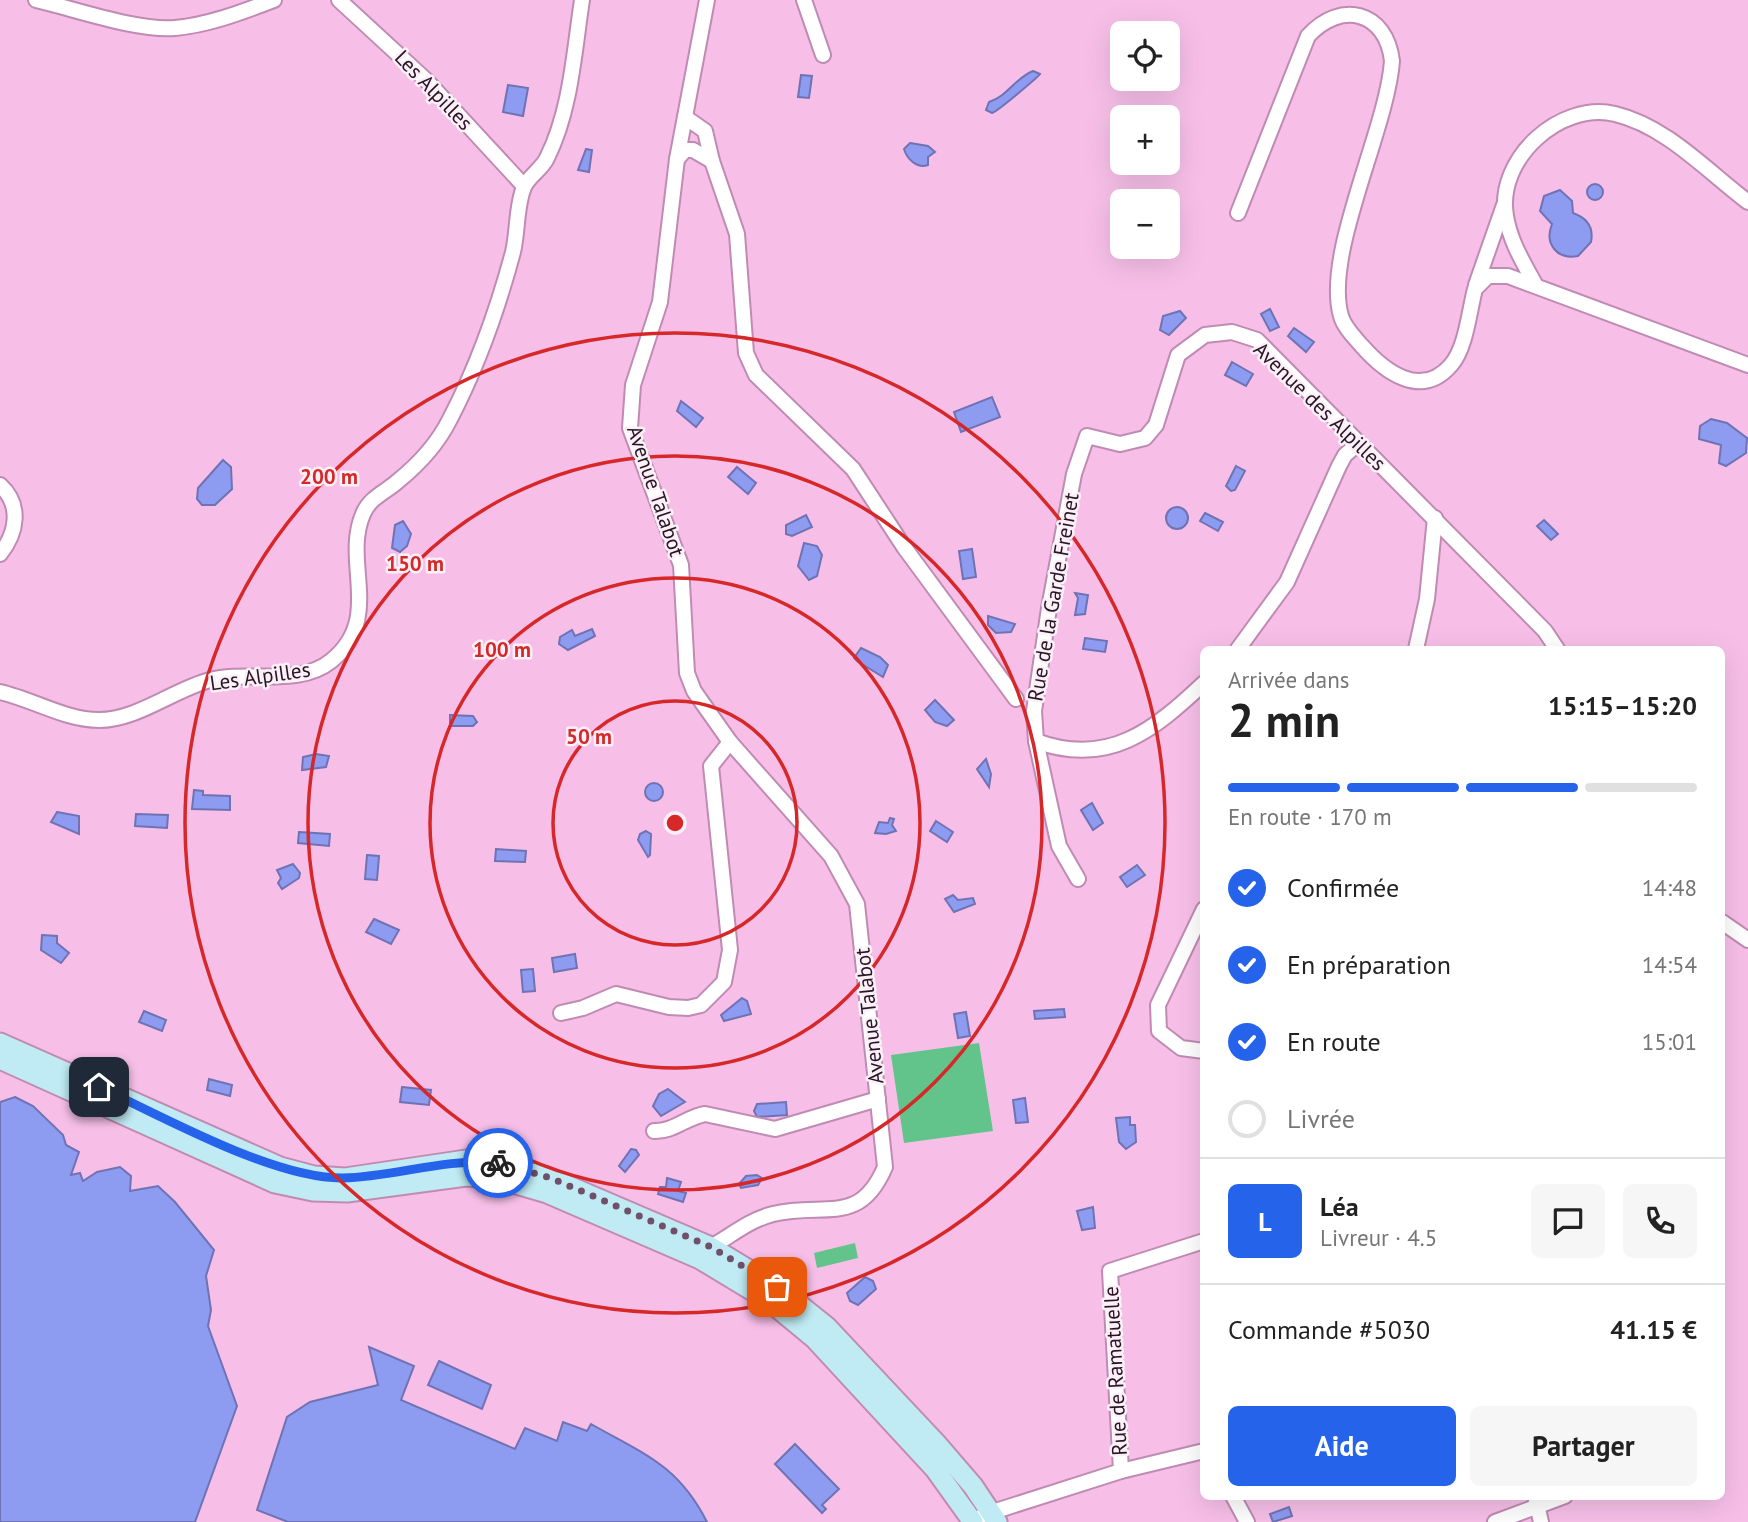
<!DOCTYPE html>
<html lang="fr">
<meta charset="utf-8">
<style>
body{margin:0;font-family:"PT Sans",sans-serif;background:#f6f6f6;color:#222;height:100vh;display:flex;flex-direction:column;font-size:26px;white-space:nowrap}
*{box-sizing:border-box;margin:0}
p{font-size:23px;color:#767676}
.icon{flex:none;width:38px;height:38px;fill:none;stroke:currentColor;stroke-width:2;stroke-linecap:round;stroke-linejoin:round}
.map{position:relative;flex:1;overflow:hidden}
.drawer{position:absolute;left:1200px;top:646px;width:525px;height:854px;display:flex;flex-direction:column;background:#fff;border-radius:10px;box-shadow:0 7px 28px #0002}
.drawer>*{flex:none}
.tools{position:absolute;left:1110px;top:21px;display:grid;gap:14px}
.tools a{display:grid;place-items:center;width:70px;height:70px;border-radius:10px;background:#fff;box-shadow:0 7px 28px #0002;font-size:35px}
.pin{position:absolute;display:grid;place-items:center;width:60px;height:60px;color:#fff;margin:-30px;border-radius:14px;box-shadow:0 4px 10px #0006}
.courier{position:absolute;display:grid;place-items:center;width:70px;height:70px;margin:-35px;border:5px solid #2563eb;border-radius:50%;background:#fff;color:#222;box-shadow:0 2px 9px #0007}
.head em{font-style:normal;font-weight:700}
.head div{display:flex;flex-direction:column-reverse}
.head{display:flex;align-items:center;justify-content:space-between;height:119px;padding:0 28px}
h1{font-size:46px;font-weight:700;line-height:52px}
.bar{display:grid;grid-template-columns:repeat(4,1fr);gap:10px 7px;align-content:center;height:84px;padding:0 28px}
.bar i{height:9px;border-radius:5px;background:#e0e0e0}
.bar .on{background:#2563eb}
.bar p{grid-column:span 4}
.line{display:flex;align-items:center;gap:18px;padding:0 28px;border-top:2px solid #e0e0e0}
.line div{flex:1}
.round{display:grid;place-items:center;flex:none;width:74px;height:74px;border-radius:10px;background:#f6f6f6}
ol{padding:0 28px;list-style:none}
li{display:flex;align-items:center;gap:21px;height:77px}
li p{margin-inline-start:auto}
li .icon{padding:7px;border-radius:50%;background:#2563eb;color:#fff;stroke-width:4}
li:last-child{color:#767676}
li i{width:38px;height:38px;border:4px solid #e0e0e0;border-radius:50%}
.button{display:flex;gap:14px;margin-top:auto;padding:14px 28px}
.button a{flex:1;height:80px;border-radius:10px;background:#2563eb;color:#fff;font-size:28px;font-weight:700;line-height:80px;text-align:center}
.button a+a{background:#f6f6f6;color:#222}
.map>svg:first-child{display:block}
.green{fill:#63c48b}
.water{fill:#8d9bf1;stroke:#6f73b4;stroke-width:2}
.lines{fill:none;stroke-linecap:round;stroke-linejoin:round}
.street-casing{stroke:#c08bb2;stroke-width:18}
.secondary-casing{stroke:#c08bb2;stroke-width:23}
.street{stroke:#fff;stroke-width:14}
.secondary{stroke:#c0ebf4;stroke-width:19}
.done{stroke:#705069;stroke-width:7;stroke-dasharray:0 12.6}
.route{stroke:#2563eb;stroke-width:9}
.ring{fill:none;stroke:#d62828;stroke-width:3.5}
.labels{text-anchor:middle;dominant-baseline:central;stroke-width:5;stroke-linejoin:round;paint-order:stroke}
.street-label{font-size:21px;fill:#281524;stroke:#fcf0f8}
.centre{fill:#d62828;stroke:#fcf0f8;stroke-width:3.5}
.ring-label{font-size:21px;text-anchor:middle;font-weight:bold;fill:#d62828;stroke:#fcf0f8;stroke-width:5;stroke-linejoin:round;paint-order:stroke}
</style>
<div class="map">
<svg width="1748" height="1522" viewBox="0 0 1748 1522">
<rect width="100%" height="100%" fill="#f7bfe8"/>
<!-- green -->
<g class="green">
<path d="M979,1043L993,1131L904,1143L891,1055Z"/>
<path d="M855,1243L858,1258L817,1268L814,1253Z"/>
</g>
<!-- water -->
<g class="water">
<path d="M1033,71L1040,74C1038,77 997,112 992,113L986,110L989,102C1008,96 1015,78 1033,71Z"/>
<path d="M801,75L812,76L809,98L798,97Z"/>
<path d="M508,85L528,88L523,116L503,112Z"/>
<path d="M910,143L928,146L935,152L928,157V165C917,169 907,159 904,149Z"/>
<path d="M586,149L592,150L589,172L578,170Z"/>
<circle cx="1595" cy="192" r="8"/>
<path d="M1560,190L1572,201L1573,213C1587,218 1594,227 1591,242L1578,256C1557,260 1544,244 1552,224L1540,211L1544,196Z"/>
<path d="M1270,309L1279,327L1270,331L1261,314Z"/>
<path d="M1180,311L1186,318L1169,335L1160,330L1163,316Z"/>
<path d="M1294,328L1314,342L1306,352L1288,336Z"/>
<path d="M1232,362L1253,374L1246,386L1225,375Z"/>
<path d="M992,397L1000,417L961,432L954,412Z"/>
<path d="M681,401L703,418L696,427L677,411Z"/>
<path d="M1711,419L1727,423L1747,438L1746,453L1726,466L1719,463L1721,445L1699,439L1700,426Z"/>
<path d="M223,460L231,467L232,489L215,505H202L197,499L198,488Z"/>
<path d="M1236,466L1245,471L1235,490L1231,491L1226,486Z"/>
<path d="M737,467L756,483L748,494L728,477Z"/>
<circle cx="1177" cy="518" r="11"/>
<path d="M1205,513L1223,522L1218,531L1200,521Z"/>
<path d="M806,515L812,527L792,536L786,534V525Z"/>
<path d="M1544,520L1558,534L1551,540L1537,526Z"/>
<path d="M403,521L411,534L407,546L400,552L392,548L395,525Z"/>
<path d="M804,543L817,546L822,555L817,576L809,580L798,566Z"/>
<path d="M972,549L976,577L963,579L959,551Z"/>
<path d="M1075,593L1088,595L1085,614L1075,615L1078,598Z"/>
<path d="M988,616L1015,624L1011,632L996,633L988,625Z"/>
<path d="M592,629L595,636L568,650L559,644L560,637L572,630L575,636Z"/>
<path d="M1085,638L1107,641L1105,652L1083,649Z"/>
<path d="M861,648L880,657L888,665L883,677L857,661L854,658Z"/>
<path d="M935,700L954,720L947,726L935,722L925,710Z"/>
<path d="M450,715L473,716L477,722L473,726H450Z"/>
<path d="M316,754L329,756L326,767L302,770L303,757Z"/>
<path d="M986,759L991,774L989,787L977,769Z"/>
<circle cx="654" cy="792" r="9"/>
<path d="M194,790L203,791V795L230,796V810L192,809Z"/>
<path d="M1092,803L1103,823L1093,830L1081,810Z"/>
<path d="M57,812L79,816V834L51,822Z"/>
<path d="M136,814L168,815L167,828L135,826Z"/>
<path d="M890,818L894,819L892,825L896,831L886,834L875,833L879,822L888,823Z"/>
<path d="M936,821L953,832L947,842L930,831Z"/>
<path d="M646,831L651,834L650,855L648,857L638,840L640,834Z"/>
<path d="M299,832L330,834L329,846L298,843Z"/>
<path d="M496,849L526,851L525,862L495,861Z"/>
<path d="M367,855L379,856L377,880L365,879Z"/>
<path d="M293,864L300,873L299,878L282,889L278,883L281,878L277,870Z"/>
<path d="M1137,865L1145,875L1127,887L1120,877Z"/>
<path d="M953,895L958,900L973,898L975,904L954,912L945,899Z"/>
<path d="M374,919L399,930L391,944L366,932Z"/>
<path d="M42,935L57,936V943L69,953L61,963L41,950Z"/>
<path d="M575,954L577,968L554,972L552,958Z"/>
<path d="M533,969L535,991L523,992L521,970Z"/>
<path d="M742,998L747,1001L751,1014L724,1021L721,1015Z"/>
<path d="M1064,1009L1065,1017L1035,1019L1034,1011Z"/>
<path d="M144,1011L166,1020L162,1031L139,1022Z"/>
<path d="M966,1012L970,1036L958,1038L954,1014Z"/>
<path d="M209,1079L232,1085L230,1096L207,1090Z"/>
<path d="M402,1087L431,1090L429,1105L400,1102Z"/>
<path d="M668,1089L685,1102L661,1116L653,1106L659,1094Z"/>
<path d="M15,1097L33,1106L63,1135L66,1145L79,1152L71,1175L80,1173L83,1181L97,1172L120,1167L131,1176L130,1191L158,1186L175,1202L214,1250L206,1276L211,1310L208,1326L237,1406L195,1522H0V1102Z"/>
<path d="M1025,1098L1028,1122L1016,1123L1013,1100Z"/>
<path d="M786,1102L787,1115L757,1117L754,1111L757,1104Z"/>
<path d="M1130,1117V1125H1135L1136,1142L1126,1149L1119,1142L1116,1118Z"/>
<path d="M631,1149L636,1150L639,1155L625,1172L619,1166Z"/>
<path d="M757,1175L762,1178L758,1185L741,1188L739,1184L746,1176Z"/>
<path d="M667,1178L681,1182L678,1191L686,1193L683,1202L658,1194L660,1187H666Z"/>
<path d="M1093,1207L1095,1228L1082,1230L1077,1211Z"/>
<path d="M865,1277L873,1281L876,1289L858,1305L850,1301L847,1293Z"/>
<path d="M369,1347L414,1366L401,1400L515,1449L525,1428L557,1441L563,1422L587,1431L591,1424C644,1454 678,1465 707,1522H288L257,1510L287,1417L310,1402L378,1385Z"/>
<path d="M439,1361L491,1385L482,1409L428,1385Z"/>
<path d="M795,1444L839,1489L822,1505L826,1509L822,1513L775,1464Z"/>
<path d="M1289,1507L1292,1516L1273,1522L1270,1514Z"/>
</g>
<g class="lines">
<!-- street casing -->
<g class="street-casing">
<g id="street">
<path d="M36,0C75,9 137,31 175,28C209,25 242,12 274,0"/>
<path d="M339,0L427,81L524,186"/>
<path d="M804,0L823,55"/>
<path d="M685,117L705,131L712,161L737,234L746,353L756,375L853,469L904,547L1016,699"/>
<path d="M677,159L685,150H693L712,161"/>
<path d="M1238,213L1308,36C1341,0 1386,11 1392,61C1387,130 1323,254 1341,316C1344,327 1354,337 1362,346C1384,371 1421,400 1451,365C1466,348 1469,312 1475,289L1488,276H1508L1748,365"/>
<path d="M1535,284C1523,262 1510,241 1506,216C1496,159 1560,101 1615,114C1666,126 1707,171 1748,202"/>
<path d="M1476,285L1504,205"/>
<path d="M0,485C22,505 17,533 0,554"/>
<path d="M1238,649L1287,582L1339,466L1345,455L1359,443"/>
<path d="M1416,649L1427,599L1435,518"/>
<path d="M0,692C32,699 65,720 99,720C137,720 173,690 210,680C248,670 299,687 331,661C384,618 342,563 363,514C370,497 386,492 398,481C419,464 438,443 450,419C477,367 498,308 513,252C518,231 516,206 524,187C528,177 542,169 547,158C571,110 574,52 582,0"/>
<path d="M1036,741C1108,768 1154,730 1204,683"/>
<path d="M1078,879L1059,846L1036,741L1034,711L1049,608L1074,474L1087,436L1120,444L1145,438L1156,425L1178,355L1205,335L1232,332L1257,340L1545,631L1557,649"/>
<path d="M1204,909L1158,1005L1159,1031L1181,1048L1204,1051"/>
<path d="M1722,922L1748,940"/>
<path d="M561,1013L583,1008L616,994L669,1007L688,1008L701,1005L724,982L730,950L711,766L730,742"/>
<path d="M654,1131C673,1132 687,1117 705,1114L775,1129L878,1099"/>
<path d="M705,1250C729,1238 746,1221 773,1214C823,1201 859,1228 885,1167L857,904L831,856L730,742L694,691L687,673L681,565L630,428L633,385L660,302L677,159L707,0"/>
<path d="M1121,1471L1110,1271L1204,1241"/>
<path d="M1233,1496L1247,1522"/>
<path d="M1535,1496L1541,1522"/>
<path d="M983,1515L1121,1471L1204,1451"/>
<path d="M1495,1522L1565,1496"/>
</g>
</g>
<!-- secondary casing -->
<g class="secondary-casing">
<g id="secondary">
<path d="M0,1043L280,1167L314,1176L345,1178L466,1160L497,1163L550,1178L711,1247L777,1287L827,1327L936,1443L973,1486L997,1522"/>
<path d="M0,1059L275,1183L313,1191L347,1192L466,1176L496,1178L547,1193L700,1259L768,1300L815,1339L935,1469L973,1522"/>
</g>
</g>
<!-- street -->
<use href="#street" class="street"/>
<!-- secondary -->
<use href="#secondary" class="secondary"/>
</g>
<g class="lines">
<!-- done -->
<path class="done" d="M498,1163L551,1178L711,1247L777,1287"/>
<!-- route -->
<path class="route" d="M99,1087C164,1117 274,1179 343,1178C396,1177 441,1158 498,1163"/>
</g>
<!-- distance rings -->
<g class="ring">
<circle cx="675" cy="823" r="122"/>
<circle cx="675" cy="823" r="245"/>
<circle cx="675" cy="823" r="367"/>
<circle cx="675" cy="823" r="490"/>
</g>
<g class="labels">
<!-- street labels -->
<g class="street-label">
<text transform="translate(434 90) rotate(46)">Les Alpilles</text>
<text transform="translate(1320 406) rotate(44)">Avenue des Alpilles</text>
<text transform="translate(656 491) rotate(71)">Avenue Talabot</text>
<text transform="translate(1053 597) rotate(-80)">Rue de la Garde Freinet</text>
<text transform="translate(260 676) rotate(-8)">Les Alpilles</text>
<text transform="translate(869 1016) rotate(-96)">Avenue Talabot</text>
<text transform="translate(1115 1371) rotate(-93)">Rue de Ramatuelle</text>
</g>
</g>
<circle cx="675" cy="823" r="10" class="centre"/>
<g class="ring-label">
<text x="329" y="484">200 m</text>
<text x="415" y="571">150 m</text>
<text x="502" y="657">100 m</text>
<text x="589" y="744">50 m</text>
</g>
</svg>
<div class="tools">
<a><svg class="icon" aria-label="locate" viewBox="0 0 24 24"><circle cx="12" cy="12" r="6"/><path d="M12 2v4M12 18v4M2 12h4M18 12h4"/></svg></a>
<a>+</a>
<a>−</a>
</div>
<div class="pin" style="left:777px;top:1287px;background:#ea580c"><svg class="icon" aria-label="bag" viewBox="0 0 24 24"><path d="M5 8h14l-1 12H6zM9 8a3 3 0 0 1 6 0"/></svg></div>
<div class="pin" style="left:99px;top:1087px;background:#1f2937"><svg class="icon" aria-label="home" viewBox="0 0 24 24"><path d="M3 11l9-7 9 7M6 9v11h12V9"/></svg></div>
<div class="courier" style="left:498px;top:1163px"><svg class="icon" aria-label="bike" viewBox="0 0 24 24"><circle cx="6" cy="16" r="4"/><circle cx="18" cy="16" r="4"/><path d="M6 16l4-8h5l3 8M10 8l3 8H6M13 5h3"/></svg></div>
<section class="drawer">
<div class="head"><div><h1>2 min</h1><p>Arrivée dans</p></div><em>15:15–15:20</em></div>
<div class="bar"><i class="on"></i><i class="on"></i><i class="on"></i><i></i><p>En route · 170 m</p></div>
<ol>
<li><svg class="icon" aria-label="check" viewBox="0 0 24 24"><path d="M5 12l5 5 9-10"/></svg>Confirmée<p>14:48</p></li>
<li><svg class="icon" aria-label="check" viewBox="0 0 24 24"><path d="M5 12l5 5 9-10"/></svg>En préparation<p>14:54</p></li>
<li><svg class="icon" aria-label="check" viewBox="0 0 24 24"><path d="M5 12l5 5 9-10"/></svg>En route<p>15:01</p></li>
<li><i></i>Livrée</li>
</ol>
<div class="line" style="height:126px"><b class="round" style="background:#2563eb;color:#fff">L</b><div><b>Léa</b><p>Livreur · 4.5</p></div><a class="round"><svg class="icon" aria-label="chat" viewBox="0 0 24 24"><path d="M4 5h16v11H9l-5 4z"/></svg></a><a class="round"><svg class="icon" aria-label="phone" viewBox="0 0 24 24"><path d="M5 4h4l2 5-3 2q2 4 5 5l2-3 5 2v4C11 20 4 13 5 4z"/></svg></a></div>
<div class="line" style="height:91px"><div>Commande #5030</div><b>41.15 €</b></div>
<div class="button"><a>Aide</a><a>Partager</a></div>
</section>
</div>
